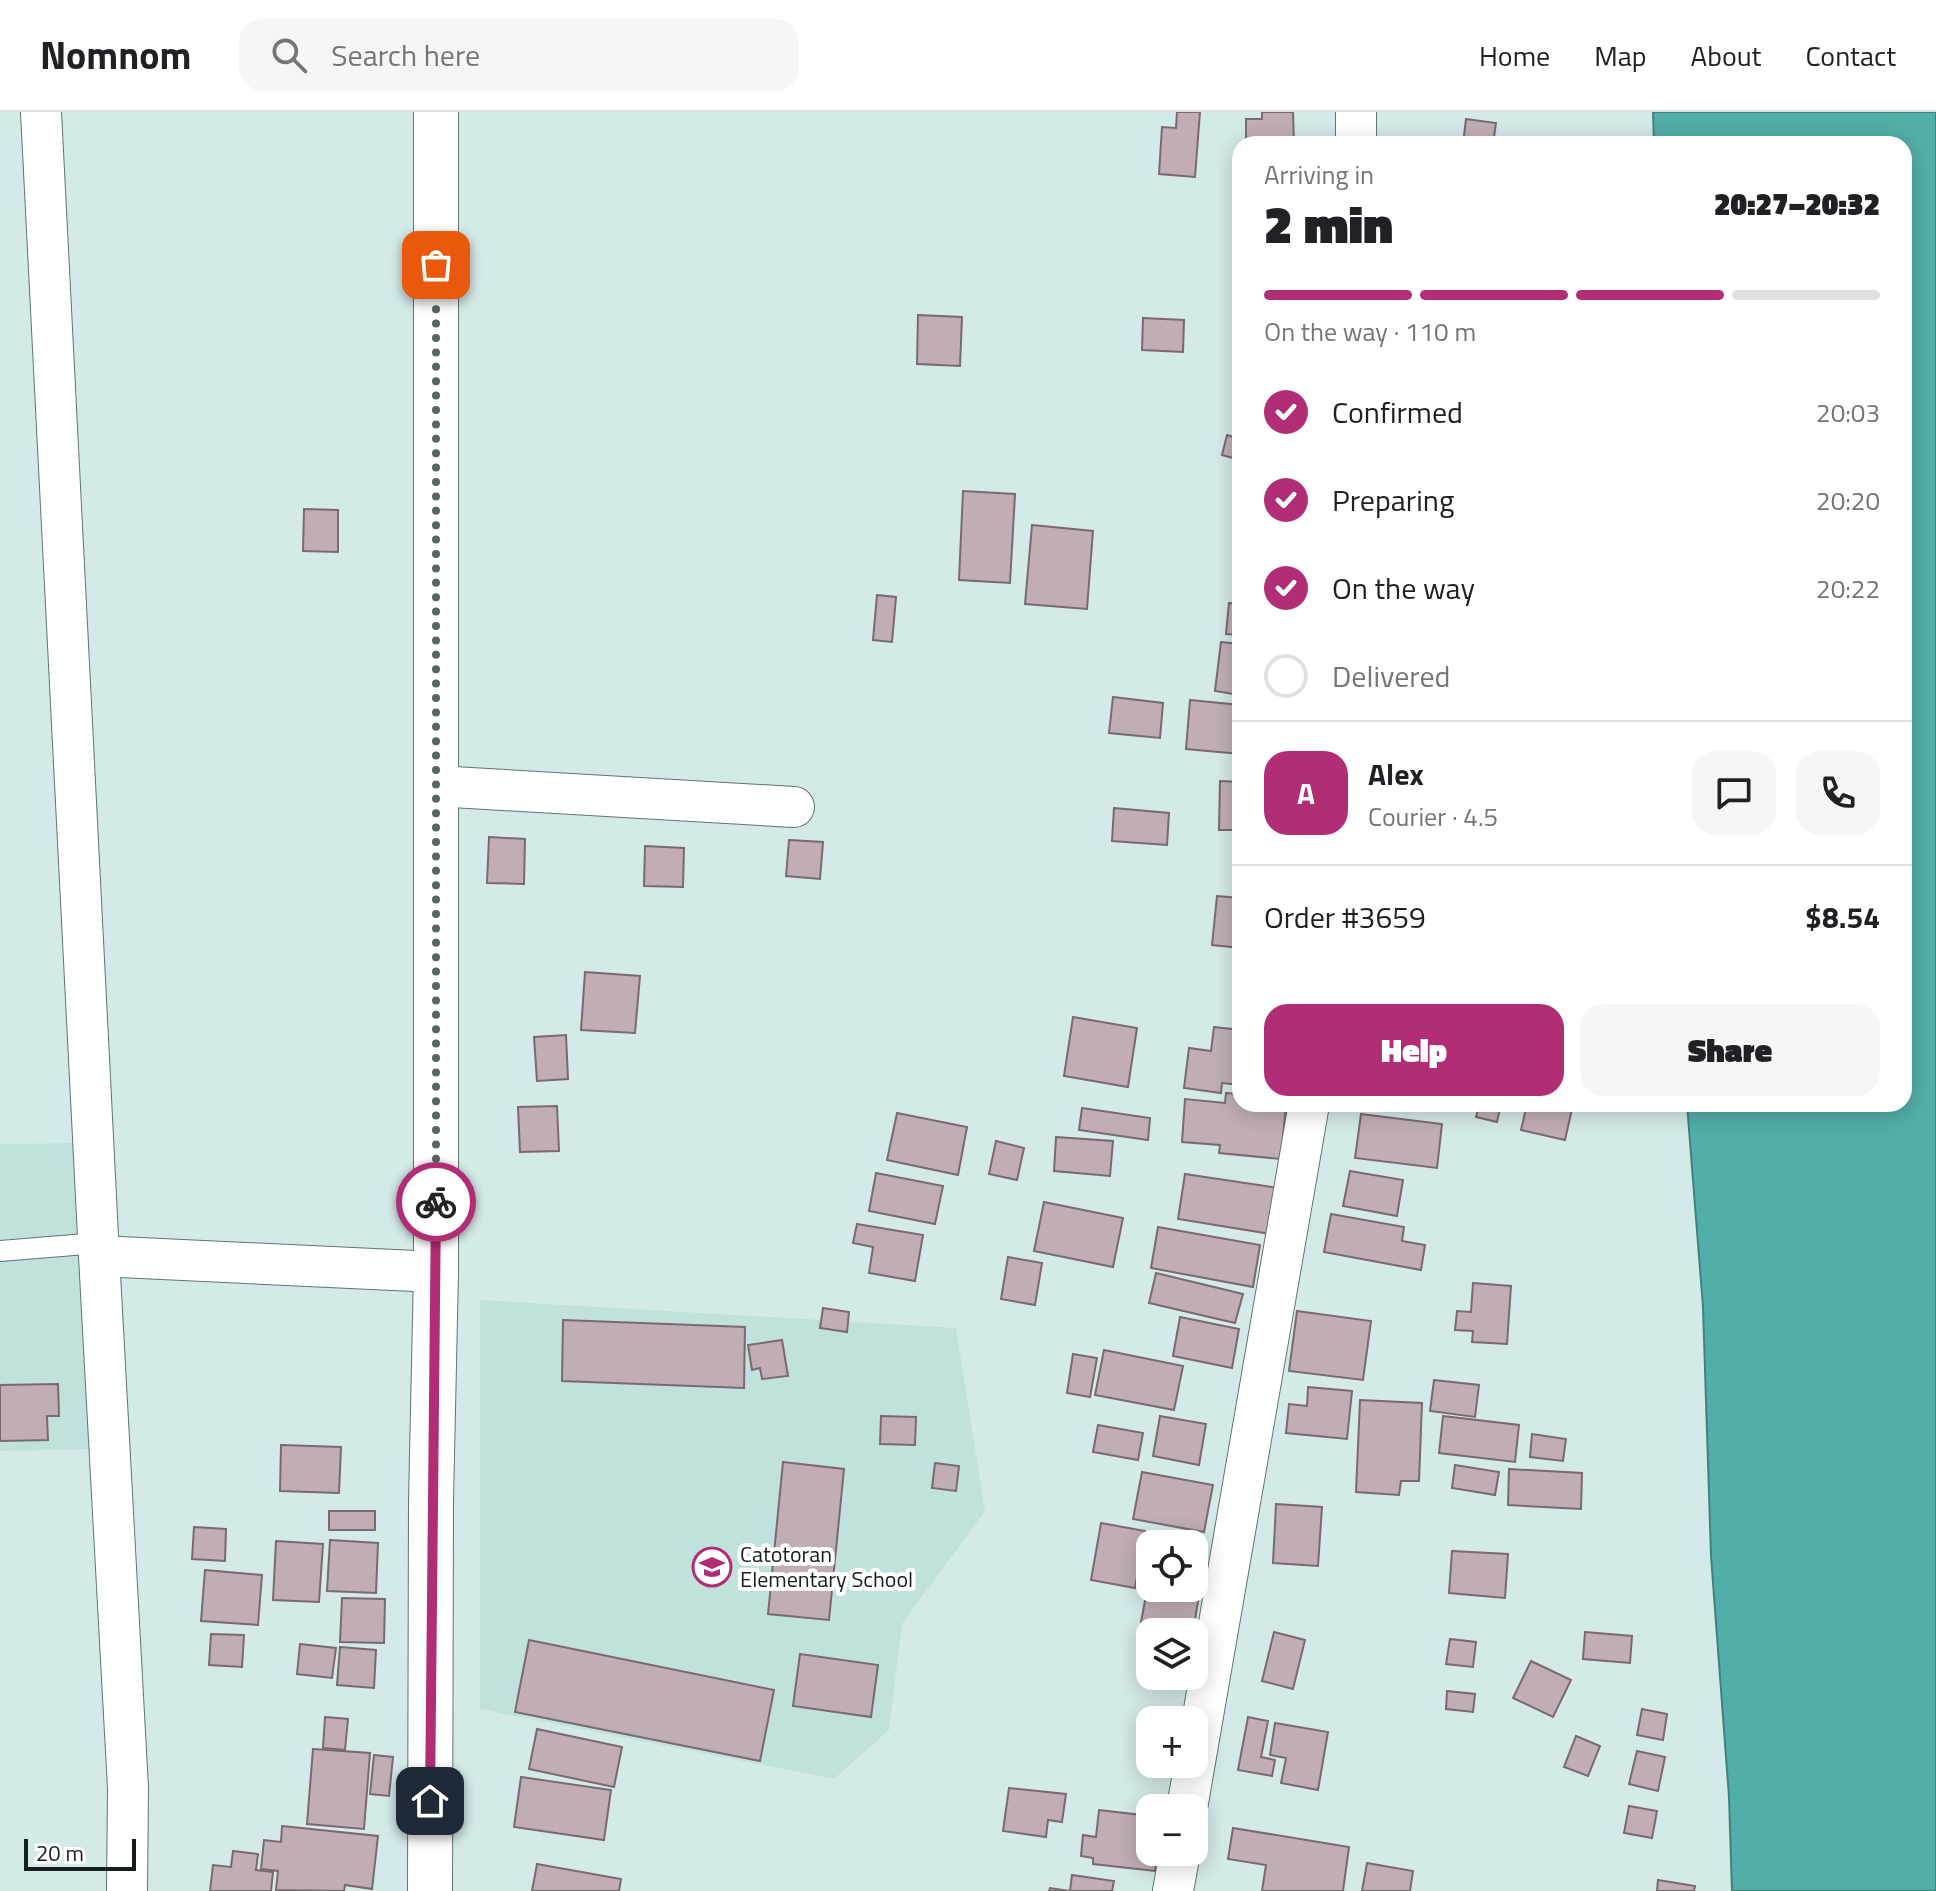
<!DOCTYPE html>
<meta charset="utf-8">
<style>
body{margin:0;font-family:"Titillium Web",sans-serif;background:#f6f6f6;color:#202124;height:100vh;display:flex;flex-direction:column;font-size:30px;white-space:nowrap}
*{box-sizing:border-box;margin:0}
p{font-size:26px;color:#757577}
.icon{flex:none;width:44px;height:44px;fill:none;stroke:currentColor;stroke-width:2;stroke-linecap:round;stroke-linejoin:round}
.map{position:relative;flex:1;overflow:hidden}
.side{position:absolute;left:1232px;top:24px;width:680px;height:976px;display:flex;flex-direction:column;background:#fff;border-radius:24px;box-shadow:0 4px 20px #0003}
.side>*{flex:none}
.tools{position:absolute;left:1136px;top:1418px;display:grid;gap:16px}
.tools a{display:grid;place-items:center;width:72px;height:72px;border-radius:16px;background:#fff;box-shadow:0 4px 20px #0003;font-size:40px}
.scale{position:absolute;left:24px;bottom:20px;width:112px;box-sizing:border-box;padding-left:8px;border:4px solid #151d1d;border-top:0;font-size:22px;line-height:28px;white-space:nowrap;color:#151d1d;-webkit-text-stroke:6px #fff;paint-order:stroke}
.pin{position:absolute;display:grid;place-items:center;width:68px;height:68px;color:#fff;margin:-34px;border-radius:16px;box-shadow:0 4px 12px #0006}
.courier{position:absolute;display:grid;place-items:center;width:80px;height:80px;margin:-40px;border:6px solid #b12d75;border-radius:50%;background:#fff;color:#222;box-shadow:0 2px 10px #0007}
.overview em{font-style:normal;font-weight:800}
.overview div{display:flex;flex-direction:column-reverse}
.overview{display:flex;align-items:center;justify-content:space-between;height:136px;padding:0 32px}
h1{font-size:52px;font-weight:800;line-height:60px}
.bar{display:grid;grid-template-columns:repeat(4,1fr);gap:12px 8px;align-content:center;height:96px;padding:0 32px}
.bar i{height:10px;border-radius:6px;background:#e0e0e0}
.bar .current{background:#b12d75}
.bar p{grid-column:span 4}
.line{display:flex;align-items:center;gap:20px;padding:0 32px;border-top:2px solid #e0e0e0}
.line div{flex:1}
.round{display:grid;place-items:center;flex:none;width:84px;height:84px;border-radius:24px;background:#f6f6f6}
ol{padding:0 32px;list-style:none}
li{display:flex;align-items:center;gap:24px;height:88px}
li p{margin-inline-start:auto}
li .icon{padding:8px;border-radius:50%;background:#b12d75;color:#fff;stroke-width:4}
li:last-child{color:#757577}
li i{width:44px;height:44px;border:4px solid #e0e0e0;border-radius:50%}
.primary-button{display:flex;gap:16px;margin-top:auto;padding:16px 32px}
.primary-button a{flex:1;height:92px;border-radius:24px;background:#b12d75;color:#fff;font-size:32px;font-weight:800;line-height:92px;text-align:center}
.primary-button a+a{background:#f6f6f6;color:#202124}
header{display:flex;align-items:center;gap:48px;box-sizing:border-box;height:112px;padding:0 40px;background:#fff;border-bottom:2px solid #e0e0e0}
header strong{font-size:38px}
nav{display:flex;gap:44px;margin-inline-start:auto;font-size:28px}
.search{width:560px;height:72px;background:#f6f6f6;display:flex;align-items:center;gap:20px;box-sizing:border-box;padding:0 28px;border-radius:24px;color:#757577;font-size:30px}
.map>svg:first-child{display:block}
.built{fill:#c1e1dd}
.water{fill:#52aea8;stroke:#40827e;stroke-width:2}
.building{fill:#c1aeb5;stroke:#7a6970;stroke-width:2}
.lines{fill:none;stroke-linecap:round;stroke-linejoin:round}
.service-casing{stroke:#607472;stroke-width:22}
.minor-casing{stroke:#607472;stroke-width:42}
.primary-casing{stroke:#607472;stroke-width:46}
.service{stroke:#fff;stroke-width:20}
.minor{stroke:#fff;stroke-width:40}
.primary{stroke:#fff;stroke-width:44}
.done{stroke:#586564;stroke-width:8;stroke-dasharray:0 14.4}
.route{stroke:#b12d75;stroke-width:10}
.labels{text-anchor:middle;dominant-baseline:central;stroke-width:8;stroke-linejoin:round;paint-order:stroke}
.poi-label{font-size:22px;fill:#151d1d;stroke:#fff;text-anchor:start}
</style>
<header>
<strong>Nomnom</strong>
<div class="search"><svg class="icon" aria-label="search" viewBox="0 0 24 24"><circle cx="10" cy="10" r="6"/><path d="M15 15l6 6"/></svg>Search here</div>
<nav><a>Home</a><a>Map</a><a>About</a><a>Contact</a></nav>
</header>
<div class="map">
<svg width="1936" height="1779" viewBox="0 0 1936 1779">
<rect width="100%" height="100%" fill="#d4eae8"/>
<!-- built -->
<g class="built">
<path d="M85,1031L92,1337L0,1339V1032Z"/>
<path d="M480,1188L956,1216L985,1399L902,1512L889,1618L834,1667L480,1597Z"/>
</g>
<!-- water -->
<path class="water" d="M1653,0H1936V1779H1732L1729,1685L1711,1444L1703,1195L1687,992H1904V32H1654Z"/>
<!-- building -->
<g class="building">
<path d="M1177,0H1200L1195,65L1159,62L1162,15L1176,16Z"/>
<path d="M1262,0H1293L1294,32H1263V28H1246V7H1262Z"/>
<path d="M1466,7L1496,11L1493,32H1463Z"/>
<path d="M918,203L962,205L960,254L917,252Z"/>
<path d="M1143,206L1184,208L1183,240L1142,238Z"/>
<path d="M1227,323L1240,327V348L1222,343Z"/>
<path d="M963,379L1015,382L1010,471L959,468Z"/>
<path d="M304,397L338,398V440L303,439Z"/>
<path d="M1032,413L1093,419L1087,497L1025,492Z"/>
<path d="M877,483L896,485L892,530L873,528Z"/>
<path d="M1229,491L1240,492V523L1226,522Z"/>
<path d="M1221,530L1240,532V583L1215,579Z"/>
<path d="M1113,585L1163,591L1160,626L1109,621Z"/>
<path d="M1190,588L1240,593V642L1186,637Z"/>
<path d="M1220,669L1240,670V735V718H1219Z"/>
<path d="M1114,696L1169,701L1167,733L1112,729Z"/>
<path d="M489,725L525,727L524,772L487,771Z"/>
<path d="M789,728L823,730L820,767L786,764Z"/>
<path d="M645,734L684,736L683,775L644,774Z"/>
<path d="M1217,784L1240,786V836L1212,833Z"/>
<path d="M585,860L640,864L635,921L581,918Z"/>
<path d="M1073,905L1137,916L1128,975L1064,964Z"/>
<path d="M1214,915L1240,918V973L1222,971L1221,981L1184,976L1189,936L1211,939Z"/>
<path d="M566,923L568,967L537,969L534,925Z"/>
<path d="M1226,981L1240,982V992H1286L1281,1047L1219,1041L1220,1033L1182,1030L1185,987L1225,991Z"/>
<rect x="1430" y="992" width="30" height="7"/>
<path d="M1479,992H1501L1497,1010L1476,1005Z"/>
<path d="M1527,992H1550L1572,997L1565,1028L1521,1018Z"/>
<path d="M557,994L559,1039L520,1040L518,995Z"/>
<path d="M1082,996L1150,1006L1148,1028L1079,1018Z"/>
<path d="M897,1001L967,1015L958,1063L887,1048Z"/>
<path d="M1361,1002L1442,1012L1437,1056L1355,1046Z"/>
<path d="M1056,1025L1113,1029L1110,1064L1054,1059Z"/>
<path d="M996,1029L1024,1036L1017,1068L989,1062Z"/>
<path d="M1350,1059L1403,1068L1397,1104L1343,1094Z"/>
<path d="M876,1061L943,1074L935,1112L869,1099Z"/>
<path d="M1185,1062L1278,1076L1271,1122L1178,1107Z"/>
<path d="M1044,1090L1123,1106L1113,1155L1034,1139Z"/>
<path d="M1331,1102L1404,1115L1402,1129L1425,1133L1421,1158L1324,1140Z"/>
<path d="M857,1112L923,1123L915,1169L869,1161L873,1135L853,1131Z"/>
<path d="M1158,1115L1260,1133L1253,1175L1151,1156Z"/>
<path d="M1008,1145L1042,1151L1035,1193L1001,1187Z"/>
<path d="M1156,1161L1243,1182L1235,1211L1149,1191Z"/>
<path d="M1473,1171L1511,1174L1507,1232L1472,1230L1473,1219L1455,1218L1457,1199L1471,1200Z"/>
<path d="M823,1196L849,1200L847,1220L820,1216Z"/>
<path d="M1297,1199L1371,1209L1363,1268L1289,1259Z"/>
<path d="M1180,1205L1239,1217L1232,1256L1173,1244Z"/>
<path d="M563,1208L745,1215L744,1276L562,1269Z"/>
<path d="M782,1228L788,1264L762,1267L760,1256L752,1258L748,1233Z"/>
<path d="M1104,1238L1183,1254L1174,1298L1095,1283Z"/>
<path d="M1073,1242L1097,1246L1090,1285L1067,1281Z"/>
<path d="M1434,1268L1479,1273L1475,1305L1430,1299Z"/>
<path d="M58,1272L59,1304H47L48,1328L0,1329V1273Z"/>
<path d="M1308,1275L1352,1279L1347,1327L1286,1321L1289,1292L1307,1294Z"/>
<path d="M1360,1288L1422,1291L1419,1369H1401L1399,1383L1356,1380Z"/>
<path d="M881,1304L916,1305L915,1333L880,1332Z"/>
<path d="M1160,1304L1206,1312L1199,1353L1153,1344Z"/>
<path d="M1443,1304L1519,1313L1515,1350L1439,1341Z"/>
<path d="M1098,1313L1143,1321L1138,1348L1093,1340Z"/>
<path d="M1532,1322L1566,1327L1563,1349L1530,1345Z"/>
<path d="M281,1333L341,1335L339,1381L280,1379Z"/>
<path d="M783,1350L844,1357L829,1508L768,1502Z"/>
<path d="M935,1351L959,1354L956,1379L932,1376Z"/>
<path d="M1455,1353L1499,1360L1495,1383L1452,1376Z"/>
<path d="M1509,1357L1582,1361L1581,1397L1508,1393Z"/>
<path d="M1142,1360L1213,1373L1204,1420L1133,1407Z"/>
<path d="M1276,1392L1322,1395L1318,1454L1273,1451Z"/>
<rect x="329" y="1399" width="46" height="19"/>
<path d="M1101,1411L1145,1419L1135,1476L1091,1468Z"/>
<path d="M194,1415L226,1417L225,1449L192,1447Z"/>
<path d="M330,1428L378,1431L376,1481L327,1479Z"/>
<path d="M276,1429L323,1432L319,1490L273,1488Z"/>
<path d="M1452,1439L1508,1442L1505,1486L1449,1481Z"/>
<path d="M205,1458L262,1463L258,1513L201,1509Z"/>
<path d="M1149,1467L1150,1476L1200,1477L1193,1520H1150V1523L1139,1521Z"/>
<path d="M342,1486L385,1487L384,1531L340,1530Z"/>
<path d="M1274,1520L1305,1528L1293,1577L1262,1569Z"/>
<path d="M1585,1520L1632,1524L1630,1551L1583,1547Z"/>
<path d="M211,1522L244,1523L242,1555L209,1553Z"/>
<path d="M1450,1527L1476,1530L1473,1555L1446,1552Z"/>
<path d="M529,1528L774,1578L760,1649L515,1600Z"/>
<path d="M300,1532L336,1536L332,1566L297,1562Z"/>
<path d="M340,1535L376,1538L374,1576L337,1573Z"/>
<path d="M800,1542L878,1553L871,1605L793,1594Z"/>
<path d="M1531,1549L1571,1568L1553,1605L1513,1586Z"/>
<path d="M1447,1579L1475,1582L1473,1600L1446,1597Z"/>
<path d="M1642,1597L1667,1602L1663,1628L1637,1623Z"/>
<path d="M325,1605L348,1607L345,1638L323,1636Z"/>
<path d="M1248,1605L1268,1609L1261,1645L1275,1648L1272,1664L1238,1658Z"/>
<path d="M1275,1611L1328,1620L1318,1678L1281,1671L1286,1646L1270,1643Z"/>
<path d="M537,1617L622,1635L614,1675L529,1657Z"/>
<path d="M1576,1624L1600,1634L1588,1664L1564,1655Z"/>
<path d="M313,1637L370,1641L364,1717L307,1712Z"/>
<path d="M1637,1639L1665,1645L1658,1679L1629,1672Z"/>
<path d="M374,1643L393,1645L389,1684L370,1682Z"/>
<path d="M521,1665L611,1678L604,1728L514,1715Z"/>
<path d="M1009,1676L1066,1682L1062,1710L1048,1708L1046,1725L1003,1719Z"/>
<path d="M1629,1694L1657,1699L1652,1726L1624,1721Z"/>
<path d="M1099,1698L1150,1704V1740H1158L1155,1759L1093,1752V1746L1081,1744L1083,1723L1096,1725Z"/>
<path d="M282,1714L378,1724L372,1777L345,1773L344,1779L276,1778L278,1759L261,1757L264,1728L281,1730Z"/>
<path d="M1233,1716L1349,1735L1343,1779H1262L1266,1753L1228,1747Z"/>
<path d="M233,1739L258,1742L256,1758L273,1760L271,1779H210L213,1753L231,1755Z"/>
<path d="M1367,1751L1413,1759L1410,1779H1362Z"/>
<path d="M537,1752L621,1767L619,1779H532Z"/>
<path d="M1072,1763L1114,1769L1112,1779H1049L1050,1776L1070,1779Z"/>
<path d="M1658,1768L1695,1774L1694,1779H1657Z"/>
</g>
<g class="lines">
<!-- service casing -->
<g class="service-casing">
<path id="service" d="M0,1139L98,1131"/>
</g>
<!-- minor casing -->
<g class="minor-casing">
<g id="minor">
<path d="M41,0L99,1144L128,1676L127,1779"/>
<path d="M1356,0V32"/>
<path d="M436,674L794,695"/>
<path d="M99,1144L436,1160"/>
<path d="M1187,1696L1309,992"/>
<path d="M1173,1779L1180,1740"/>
</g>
</g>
<!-- primary casing -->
<g class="primary-casing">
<path id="primary" d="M430,1779L431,1390L436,1160V0"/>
</g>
<!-- service -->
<use href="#service" class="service"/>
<!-- minor -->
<use href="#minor" class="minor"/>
<!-- primary -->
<use href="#primary" class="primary"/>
</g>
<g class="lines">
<!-- done -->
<path class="done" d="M436,1090V153"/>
<!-- route -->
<path class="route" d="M430,1689L436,1090"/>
</g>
<!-- icons -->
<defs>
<g id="school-ring" transform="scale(2)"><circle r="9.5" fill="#fff" stroke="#b12d75" stroke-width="1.5"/><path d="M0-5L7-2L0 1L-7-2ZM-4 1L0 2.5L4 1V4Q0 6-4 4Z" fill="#b12d75"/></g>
</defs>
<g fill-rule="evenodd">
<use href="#school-ring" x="712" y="1455"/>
</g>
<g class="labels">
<!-- poi labels -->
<g class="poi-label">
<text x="740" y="1442">Catotoran<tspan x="740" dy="25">Elementary School</tspan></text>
</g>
</g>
</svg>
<div class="tools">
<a><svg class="icon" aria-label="locate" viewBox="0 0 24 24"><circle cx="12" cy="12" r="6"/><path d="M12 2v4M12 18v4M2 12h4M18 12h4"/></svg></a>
<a><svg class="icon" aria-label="layers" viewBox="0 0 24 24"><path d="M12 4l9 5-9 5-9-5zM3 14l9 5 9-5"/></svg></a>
<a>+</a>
<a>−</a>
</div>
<div class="scale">20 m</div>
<div class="pin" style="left:436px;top:153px;background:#ea580c"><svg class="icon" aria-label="bag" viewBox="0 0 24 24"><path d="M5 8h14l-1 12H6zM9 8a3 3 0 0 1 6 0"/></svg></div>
<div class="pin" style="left:430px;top:1689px;background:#1f2937"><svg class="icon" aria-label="home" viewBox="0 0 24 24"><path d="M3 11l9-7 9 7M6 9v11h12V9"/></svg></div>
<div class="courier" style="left:436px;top:1090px"><svg class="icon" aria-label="bike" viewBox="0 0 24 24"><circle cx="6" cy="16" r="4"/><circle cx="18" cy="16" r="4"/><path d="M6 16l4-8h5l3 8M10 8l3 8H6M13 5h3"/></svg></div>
<section class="side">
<div class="overview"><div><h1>2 min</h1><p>Arriving in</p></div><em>20:27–20:32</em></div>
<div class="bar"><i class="current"></i><i class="current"></i><i class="current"></i><i></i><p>On the way · 110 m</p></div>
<ol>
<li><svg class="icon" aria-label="check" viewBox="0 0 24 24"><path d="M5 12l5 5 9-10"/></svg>Confirmed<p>20:03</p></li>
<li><svg class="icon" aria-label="check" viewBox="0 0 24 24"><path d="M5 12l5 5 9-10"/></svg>Preparing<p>20:20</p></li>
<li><svg class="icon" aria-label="check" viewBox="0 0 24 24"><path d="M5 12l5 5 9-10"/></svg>On the way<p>20:22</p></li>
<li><i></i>Delivered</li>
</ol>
<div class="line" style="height:144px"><b class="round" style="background:#b12d75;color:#fff">A</b><div><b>Alex</b><p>Courier · 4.5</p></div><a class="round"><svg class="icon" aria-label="chat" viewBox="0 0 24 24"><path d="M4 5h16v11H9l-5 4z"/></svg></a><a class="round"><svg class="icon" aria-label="phone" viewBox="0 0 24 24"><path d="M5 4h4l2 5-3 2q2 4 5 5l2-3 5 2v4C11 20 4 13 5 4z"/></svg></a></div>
<div class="line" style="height:104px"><div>Order #3659</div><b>$8.54</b></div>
<div class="primary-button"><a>Help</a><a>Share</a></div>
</section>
</div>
